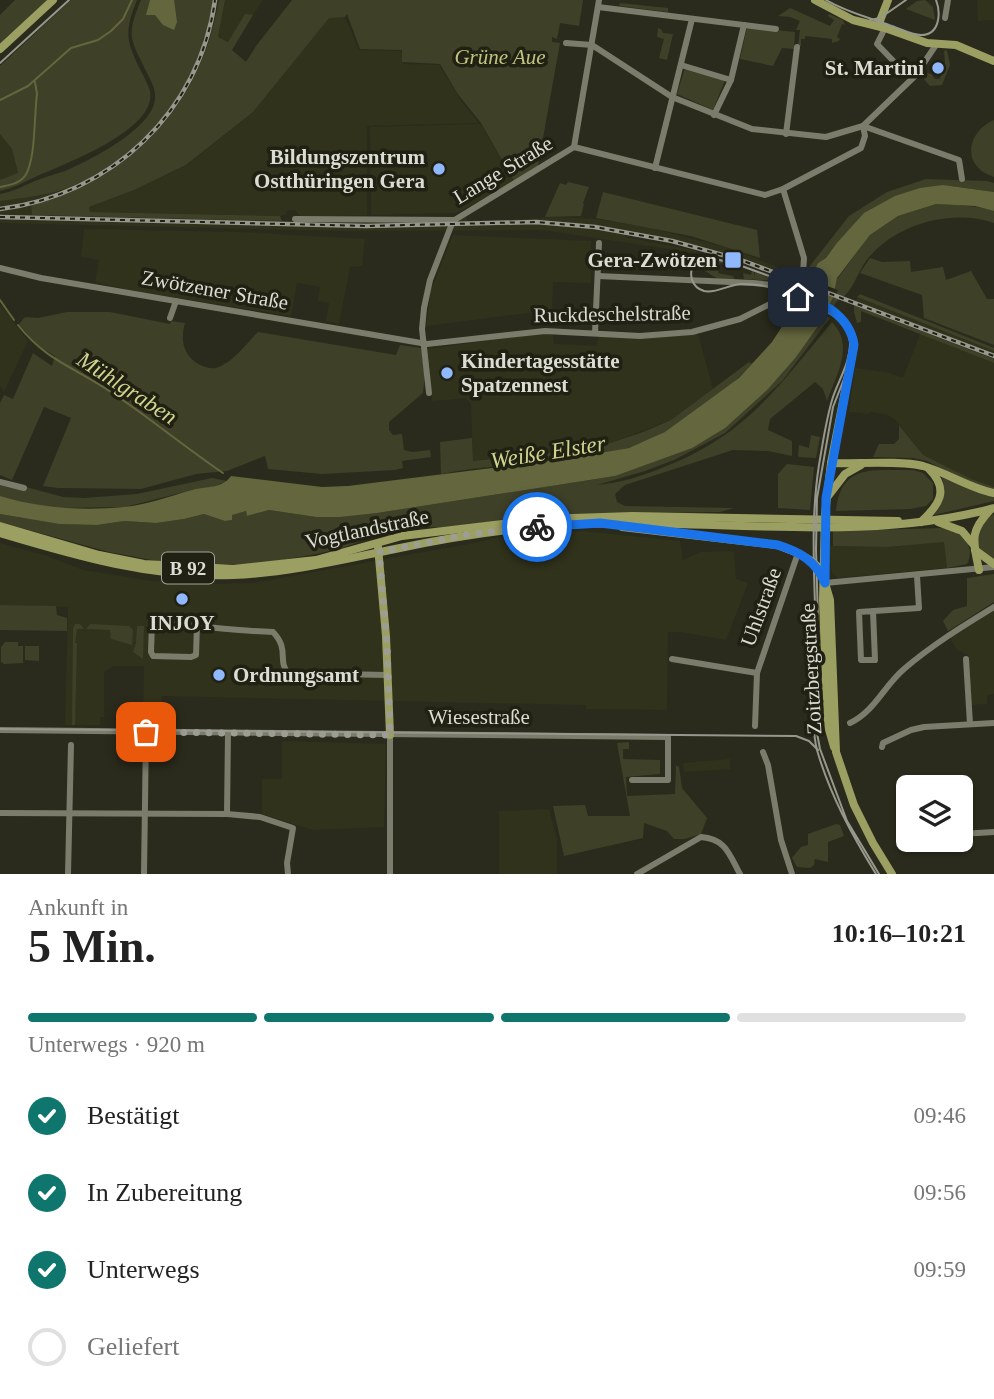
<!DOCTYPE html>
<html lang="de">
<meta charset="utf-8">
<style>
body{margin:0;font-family:Georgia,serif;background:#f2f2f2;color:#222;height:100vh;display:flex;flex-direction:column;font-size:26px;white-space:nowrap}
*{box-sizing:border-box;margin:0}
p{font-size:23px;color:#767676}
.icon{flex:none;width:38px;height:38px;fill:none;stroke:currentColor;stroke-width:2;stroke-linecap:round;stroke-linejoin:round}
.map{position:relative;height:874px;overflow:hidden}
.side{display:flex;flex-direction:column;background:#fff;flex:1}
.side>*{flex:none}
.controls{position:absolute;left:896px;top:775px;display:grid;gap:14px}
.controls a{display:grid;place-items:center;width:77px;height:77px;border-radius:10px;background:#fff;box-shadow:0 2px 5px #0004;font-size:35px}
.pin{position:absolute;display:grid;place-items:center;width:60px;height:60px;color:#fff;margin:-30px;border-radius:14px;box-shadow:0 4px 10px #0006}
.courier{position:absolute;display:grid;place-items:center;width:70px;height:70px;margin:-35px;border:5px solid #1a73e8;border-radius:50%;background:#fff;color:#222;box-shadow:0 2px 9px #0007}
.overview em{font-style:normal;font-weight:700}
.overview div{display:flex;flex-direction:column-reverse}
.overview{display:flex;align-items:center;justify-content:space-between;height:119px;padding:0 28px}
h1{font-size:46px;font-weight:700;line-height:52px}
.bar{display:grid;grid-template-columns:repeat(4,1fr);gap:10px 7px;align-content:center;height:84px;padding:0 28px}
.bar i{height:9px;border-radius:5px;background:#e0e0e0}
.bar .current{background:#0f766e}
.bar p{grid-column:span 4}
ol{padding:0 28px;list-style:none}
li{display:flex;align-items:center;gap:21px;height:77px}
li p{margin-inline-start:auto}
li .icon{padding:7px;border-radius:50%;background:#0f766e;color:#fff;stroke-width:4}
li:last-child{color:#767676}
li i{width:38px;height:38px;border:4px solid #e0e0e0;border-radius:50%}
.map>svg:first-child{display:block}
.built{fill:#31321c}
.green{fill:#3f4028}
.water{fill:#64673e}
.pier{fill:#2a2b1c}
.lines{fill:none;stroke-linecap:round;stroke-linejoin:round}
.stream{stroke:#64673e;stroke-width:2}
.minor{stroke:#7b7c6b;stroke-width:6}
.major{stroke:#9c9f62;stroke-width:8}
.tram{stroke:#97988d;stroke-width:2}
.rail-casing{stroke:#97988d;stroke-width:4.5}
.rail{stroke:#202113;stroke-width:2;stroke-dasharray:5;stroke-linecap:butt}
.done{stroke:#9d9e93;stroke-width:7;stroke-dasharray:0 12.6}
.route{stroke:#1a73e8;stroke-width:9}
.poi-dot{fill:#90b8fd;stroke:#202113;stroke-width:2.5}
.labels{text-anchor:middle;dominant-baseline:central;stroke-width:7;stroke-linejoin:round;paint-order:stroke}
.shield{fill:#202113;stroke:#a3a499;stroke-width:2}
.shield-label{font-size:19px;font-weight:bold;fill:#dbdcd3}
.park-label{font-size:21px;font-style:italic;fill:#c0c480;stroke:#202113}
.poi-label{font-size:21px;font-weight:bold;fill:#dbdcd3;stroke:#202113;text-anchor:end}
.street-label{font-size:21px;fill:#dbdcd3;stroke:#202113}
.water-label{font-size:23px;font-style:italic;fill:#cfd48f;stroke:#202113}
</style>
<div class="map">
<svg width="994" height="874" viewBox="0 0 994 874">
<rect width="100%" height="100%" fill="#2a2b1c"/>
<!-- built -->
<g class="built">
<path d="M213,0H219L216,19L201,65L182,99L163,125L139,150L112,171L80,189L31,205L32,215L376,223L456,222L466,217L468,222L557,217L596,219L650,228L732,249L808,279L805,286L734,259L682,244L625,235V237L697,251L696,253L542,230L343,231L0,223V201L45,194L92,177L131,151L153,130L174,103L196,63L211,16Z"/>
<path d="M225,0H263L253,15H245L228,42L218,37Z"/>
<path d="M977,0H994V20L978,21Z"/>
<path d="M329,17H345L359,50L401,51L403,64L439,65L462,102L479,123L367,126V215L301,217L295,210H288L285,215L280,216L90,212L89,207L134,190L187,165L253,112Z"/>
<path d="M481,124L514,182L456,213L371,215L370,127Z"/>
<path d="M0,134L12,149L18,174L0,180Z"/>
<path d="M84,229L239,232L365,239L362,266L350,267L339,324L326,321L329,303L318,301L320,287L297,283L291,316L129,290L95,282L99,260L81,257Z"/>
<path d="M453,235L591,241V283L553,282L552,310L426,326L431,290Z"/>
<path d="M857,297L994,351V359L854,305Z"/>
<path d="M0,304L28,341L4,392L0,386Z"/>
<path d="M542,333L553,334L554,344L597,346L598,336L638,339L698,334L713,389L671,420L607,444L473,461L471,404L466,398L432,401L427,349Z"/>
<path d="M920,334L994,363V487L971,479L923,455L897,421L888,415L870,412L869,414L849,412L855,368L886,372L903,378Z"/>
<path d="M582,531L680,541L683,560L701,552L734,551L736,579L748,583L726,640L681,632H668L667,710L586,709V705L162,696L161,726H143L144,666H114L104,672V717H100V725H65L68,607L0,605V543L47,556L83,570L153,581L212,584L253,583L474,543L511,534Z"/>
<path d="M935,542H944L947,568L838,578L833,574L831,569L830,546L887,547Z"/>
<path d="M994,610V694L987,695V704L971,705L968,655L957,650L950,638Z"/>
<path d="M282,741L386,744L384,827L313,830L262,814V779H282Z"/>
<path d="M730,759V769L684,772L683,763Z"/>
<path d="M549,809L557,839V874H499V811Z"/>
</g>
<!-- green -->
<g class="green">
<path d="M15,0H48L0,43V15Z"/>
<path d="M71,0H137C124,32 126,41 141,71C144,77 148,84 150,91C158,130 62,165 35,177C23,183 13,188 0,191V180L18,173L12,149L0,134V66Z"/>
<path d="M141,0H213C201,84 146,161 64,189C43,196 22,198 0,201V194C13,192 23,186 35,181C45,177 55,174 65,171C91,160 158,126 155,95C155,88 151,81 148,75C131,39 125,38 141,0Z"/>
<path d="M219,0H225L218,37L228,42L245,14L253,15L232,50L246,62L256,46L292,0H583L579,26L560,23L557,39L552,37V42L560,43L538,166L514,181L481,123L457,93L440,64L402,62V50L360,49L347,14L345,17L329,18L253,112L186,165L134,190L89,207L90,212L280,216L282,221L32,215L31,205C133,177 201,105 219,0Z"/>
<path d="M925,0L933,7L935,20L906,9L917,1Z"/>
<path d="M620,3L668,8V12L619,6Z"/>
<path d="M790,8L830,26L834,20L828,16L829,14L843,20L845,25L842,24L837,37L840,39L839,41L832,43V39L805,36V39H801V46H798L800,30H796L800,21L790,17L778,16Z"/>
<path d="M747,27L795,32L794,49L782,48L773,66L740,59Z"/>
<path d="M658,28L661,29L663,33L673,34L667,60L659,58L664,39L657,37Z"/>
<path d="M947,50L950,65L942,85L930,86L921,76L924,72L931,74L935,79H940L945,62L944,51Z"/>
<path d="M685,68L725,80L713,110L677,94Z"/>
<path d="M994,120V177C961,167 966,132 994,120Z"/>
<path d="M926,179L987,181L994,183V192L942,185L836,244L826,258L818,263L803,292L795,288L802,276L849,216L887,192Z"/>
<path d="M568,182L589,187L583,203L584,204L581,216L545,217L560,183L566,185Z"/>
<path d="M603,192L757,230L760,258L691,236L596,218Z"/>
<path d="M936,204C956,205 975,205 994,211V223C953,209 899,223 870,256C860,266 855,285 847,293C840,301 839,296 833,308L828,306L837,279L870,235L898,216Z"/>
<path d="M870,258L882,262L910,261L911,272L943,267L946,280L971,271L987,299H994V345L924,318L922,295L860,273Z"/>
<path d="M707,259H716L730,263V265L720,263L718,273L733,276L735,280H719L702,269L694,270L701,261Z"/>
<path d="M737,265L754,271V278L755,272L777,281L744,279L743,273L751,275L752,271Z"/>
<path d="M860,294L994,348V351L857,297Z"/>
<path d="M854,305L994,359V363L861,311V322L857,323L854,312Z"/>
<path d="M67,312H110L170,324L171,321L185,323C180,340 183,356 200,365C205,367 211,369 216,368C233,363 246,344 258,332L396,355L400,345L421,348L425,373L423,393L389,422V430L393,435L402,434L404,450L412,452L430,450L431,457L402,461L403,468L395,470L322,474L268,469L265,456L227,471L196,474L141,489L58,488L43,486L71,418L44,407L12,480L0,475V403L4,395L13,399L33,353L52,366L55,356L35,344L19,324L25,317L38,318Z"/>
<path d="M824,315L830,318L782,381L725,433L674,460L645,471L597,485C620,483 643,476 664,467C746,435 778,387 832,322C855,346 836,375 827,401L823,389L815,382L770,419L768,430L792,441V456L768,451L733,450L625,485L615,494L617,502L625,506L734,508L720,512L583,514L508,519L446,528L410,526L392,529L343,548L316,554L259,564L209,565L157,561L109,552L0,522V514L59,524L97,525L124,521L156,523L184,519L204,514L225,521L232,520L231,515L246,511L247,516L269,510L316,517L377,513L615,476L796,357Z"/>
<path d="M749,362L752,364C722,397 671,436 628,448C568,465 502,462 441,474L440,442L472,438L473,461L574,450L607,444L643,432L671,420Z"/>
<path d="M899,425L923,455L971,479L994,487V491L964,481L927,461L913,458L873,457L879,444H894L899,439Z"/>
<path d="M811,435L820,437L816,458L799,457L798,455L799,445L809,448Z"/>
<path d="M787,464L814,467L810,510L778,508V474Z"/>
<path d="M913,470L923,473L933,483V499L926,506L910,509L836,511C841,462 874,471 913,470Z"/>
<path d="M941,475L994,496V501L934,515C944,501 947,492 941,475Z"/>
<path d="M212,478L227,481L212,487L196,489L125,507L57,508L24,503L0,496V480L63,497L84,498L137,494Z"/>
<path d="M994,514V560L978,547C976,531 978,521 994,514Z"/>
<path d="M943,528C960,530 977,546 967,564L947,568L944,542L887,547L833,546V531Z"/>
<path d="M994,574V602L948,631L943,621L953,610L967,606V578Z"/>
<path d="M0,605L56,606L57,615L67,618V631L0,630Z"/>
<path d="M75,624H80L84,629H77L75,643H77L75,725H72L73,628Z"/>
<path d="M90,624L129,626L133,630L132,645L111,639L110,630L86,629Z"/>
<path d="M137,626H144L143,659L133,652L136,643Z"/>
<path d="M5,642H18V646H23V663L4,664L1,662V647Z"/>
<path d="M25,646H39V661L25,660Z"/>
<path d="M629,742V749H623V759L660,760V774L626,777L627,796L675,794L676,765L679,767L682,788L707,818L701,834L685,839H674L667,831L644,823L643,838L564,856L553,806L585,805L588,816H630L617,743Z"/>
<path d="M836,824L840,825L844,836L828,842V862L815,859L814,865L810,868L797,867L792,858L801,847L808,845V834Z"/>
</g>
<!-- water -->
<g class="water">
<path d="M150,0H174L177,22L174,30L163,25L155,15H146Z"/>
<path d="M943,185L994,192V211L975,206L936,204L898,216L870,235L837,278L833,297L823,319L796,357L768,389L725,428L692,448L615,476L377,513L339,517H316L269,510L247,516L246,511L232,515V520L225,521L204,514L184,519L156,523L124,521L97,525L59,524L0,514V496C39,508 82,511 124,507C147,505 170,496 192,490C206,486 222,489 231,476L322,487L348,486L572,458L629,448L665,432L739,378L772,342L796,305L818,263L826,258L836,244L864,213L895,196L920,188Z"/>
</g>
<!-- pier -->
<path class="pier" d="M808,279L838,290L836,298L805,286Z"/>
<g class="lines">
<!-- stream -->
<g class="stream">
<path d="M0,100L28,86L71,48L98,40L111,31L123,19L132,0"/>
<path d="M0,187C9,185 19,184 25,176C36,160 34,114 37,94L35,82"/>
<path d="M0,300L14,320"/>
<path d="M18,325C47,362 77,368 114,394C151,419 186,448 223,473"/>
</g>
<!-- minor -->
<g class="minor">
<path d="M598,7L776,29"/>
<path d="M945,18L948,0"/>
<path d="M885,28L877,44L900,68L915,76"/>
<path d="M566,43L592,45L672,97L752,129L826,137L863,126L915,76L936,45"/>
<path d="M681,65L731,80"/>
<path d="M714,115L731,80L744,25"/>
<path d="M863,126L959,160L962,179"/>
<path d="M786,134L797,47"/>
<path d="M574,147L599,0"/>
<path d="M655,168L692,19"/>
<path d="M295,219L454,220"/>
<path d="M0,268L41,278L427,344L545,331L640,336L692,332L740,319L778,300L791,291L783,286L753,283L598,276"/>
<path d="M803,273L804,258L783,189L861,148L865,136L863,126"/>
<path d="M170,318L176,301"/>
<path d="M595,333L599,243"/>
<path d="M429,393L422,329L424,308L430,280L453,221L574,147L765,195L783,189"/>
<path d="M0,482L24,488"/>
<path d="M825,583L994,567"/>
<path d="M873,611L875,660H861L859,612L919,608L917,576"/>
<path d="M197,625L196,655L191,657L153,656L151,652L152,623C192,624 232,631 273,632C290,650 277,660 288,673L387,675"/>
<path d="M672,659L757,673"/>
<path d="M966,659L970,724"/>
<path d="M850,723C874,712 884,686 904,669C932,645 963,626 994,607"/>
<path d="M755,726L757,673L798,553"/>
<path d="M0,730L668,737V780H632"/>
<path d="M882,747L883,743L911,730L924,727L994,723"/>
<path d="M763,752L768,765L781,840L792,874"/>
<path d="M918,781V788"/>
<path d="M961,792L964,794L967,833"/>
<path d="M0,813L227,814L260,817L293,828L287,863L288,874"/>
<path d="M227,814L228,733"/>
<path d="M961,834L994,832"/>
<path d="M68,874L71,745"/>
<path d="M144,874L146,732"/>
<path d="M390,874V735"/>
<path d="M637,874L701,837C726,839 729,854 740,874"/>
</g>
<!-- major -->
<g class="major">
<path d="M815,0L853,20L885,28L927,43L956,45L994,61"/>
<path d="M878,26L888,0"/>
<path d="M0,49L53,0"/>
<path d="M791,291C818,300 850,314 854,345L831,463L825,514L823,600L826,685L828,726L834,747"/>
<path d="M831,463C857,464 899,460 923,466C948,473 969,488 994,493"/>
<path d="M828,496L845,474L861,465"/>
<path d="M921,522C939,505 950,490 929,469"/>
<path d="M938,522L962,531L973,544"/>
<path d="M0,526L99,555L144,564L233,569L316,560L402,536L544,519L632,516L898,521"/>
<path d="M622,527L777,545L798,553L813,562L819,568L825,583L830,600L836,752L854,805L873,843L892,874"/>
<path d="M0,533C77,556 152,578 233,575C288,573 341,560 395,549C455,536 516,527 578,524C716,518 859,544 994,508"/>
<path d="M378,547L386,636L390,735"/>
<path d="M975,550L994,564"/>
<path d="M979,570C973,540 969,532 991,509"/>
</g>
<!-- tram -->
<g class="tram">
<path d="M826,0C846,12 867,17 889,25C899,28 911,35 921,35C940,35 941,13 936,0"/>
<path d="M870,20L880,18L906,0"/>
<path d="M0,63L69,0"/>
<path d="M0,729L796,736L809,741L818,750"/>
<path d="M876,874C852,835 830,795 817,750C810,723 816,684 816,655C816,591 809,528 819,465C823,442 826,419 833,397C839,379 851,361 850,342C849,331 843,322 834,316C801,298 781,284 742,284C729,284 716,294 704,291C691,287 689,275 693,264L704,256L739,265L780,280L842,317L853,335V356L833,407L817,498L816,549L819,657L817,733L820,749L847,821L879,874"/>
</g>
<!-- rail casing -->
<g class="rail-casing">
<g id="rail">
<path d="M0,209C111,195 200,112 215,0"/>
<path d="M0,217L366,226L536,222L595,227L672,241L741,260L994,356"/>
</g>
</g>
<!-- rail -->
<use href="#rail" class="rail"/>
</g>
<g class="lines">
<!-- done -->
<path class="done" d="M146,732L390,735L387,645L379,552L471,534L537,527"/>
<!-- route -->
<path class="route" d="M537,527L600,523L778,545C800,552 816,561 825,583L826,498L854,345C850,314 818,300 791,291L798,297"/>
</g>
<!-- markers -->
<g class="poi-dot">
<circle cx="938" cy="68" r="7"/>
<circle cx="439" cy="169" r="7"/>
<rect x="724" y="251" width="18" height="18" rx="3.5"/>
<circle cx="447" cy="373" r="7"/>
<circle cx="182" cy="599" r="7"/>
<circle cx="219" cy="675" r="7"/>
</g>
<g class="labels">
<!-- shield labels -->
<rect class="shield" x="162" y="552.5" width="52" height="31" rx="5"/>
<g class="shield-label">
<text x="188" y="568">B 92</text>
</g>
<!-- park labels -->
<g class="park-label">
<text x="500" y="57">Grüne Aue</text>
</g>
<!-- poi labels -->
<g class="poi-label">
<text x="924" y="68">St. Martini</text>
<text x="425" y="157">Bildungszentrum<tspan x="425" dy="24">Ostthüringen Gera</tspan></text>
<text x="717" y="260">Gera-Zwötzen</text>
<text x="461" y="361" text-anchor="start">Kindertagesstätte<tspan x="461" dy="24">Spatzennest</tspan></text>
<text x="182" y="623" text-anchor="middle">INJOY</text>
<text x="233" y="675" text-anchor="start">Ordnungsamt</text>
</g>
<!-- street labels -->
<g class="street-label">
<text transform="translate(503 170) rotate(-31)">Lange Straße</text>
<text transform="translate(215 290) rotate(10)">Zwötzener Straße</text>
<text transform="translate(612 314) rotate(-1)">Ruckdeschelstraße</text>
<text transform="translate(367 529) rotate(-12)">Vogtlandstraße</text>
<text transform="translate(761 607) rotate(-70)">Uhlstraße</text>
<text transform="translate(811 669) rotate(-93)">Zoitzbergstraße</text>
<text x="479" y="717">Wiesestraße</text>
</g>
<!-- water labels -->
<g class="water-label">
<text transform="translate(127 388) rotate(33)">Mühlgraben</text>
<text transform="translate(548 452) rotate(-9)">Weiße Elster</text>
</g>
</g>
</svg>
<div class="controls">
<a><svg class="icon" aria-label="layers" viewBox="0 0 24 24"><path d="M12 4l9 5-9 5-9-5zM3 14l9 5 9-5"/></svg></a>
</div>
<div class="pin" style="left:146px;top:732px;background:#ea580c"><svg class="icon" aria-label="bag" viewBox="0 0 24 24"><path d="M5 8h14l-1 12H6zM9 8a3 3 0 0 1 6 0"/></svg></div>
<div class="pin" style="left:798px;top:297px;background:#1f2937"><svg class="icon" aria-label="home" viewBox="0 0 24 24"><path d="M3 11l9-7 9 7M6 9v11h12V9"/></svg></div>
<div class="courier" style="left:537px;top:527px"><svg class="icon" aria-label="bike" viewBox="0 0 24 24"><circle cx="6" cy="16" r="4"/><circle cx="18" cy="16" r="4"/><path d="M6 16l4-8h5l3 8M10 8l3 8H6M13 5h3"/></svg></div>
</div>
<section class="side">
<div class="overview"><div><h1>5 Min.</h1><p>Ankunft in</p></div><em>10:16–10:21</em></div>
<div class="bar"><i class="current"></i><i class="current"></i><i class="current"></i><i></i><p>Unterwegs · 920 m</p></div>
<ol>
<li><svg class="icon" aria-label="check" viewBox="0 0 24 24"><path d="M5 12l5 5 9-10"/></svg>Bestätigt<p>09:46</p></li>
<li><svg class="icon" aria-label="check" viewBox="0 0 24 24"><path d="M5 12l5 5 9-10"/></svg>In Zubereitung<p>09:56</p></li>
<li><svg class="icon" aria-label="check" viewBox="0 0 24 24"><path d="M5 12l5 5 9-10"/></svg>Unterwegs<p>09:59</p></li>
<li><i></i>Geliefert</li>
</ol>
</section>
